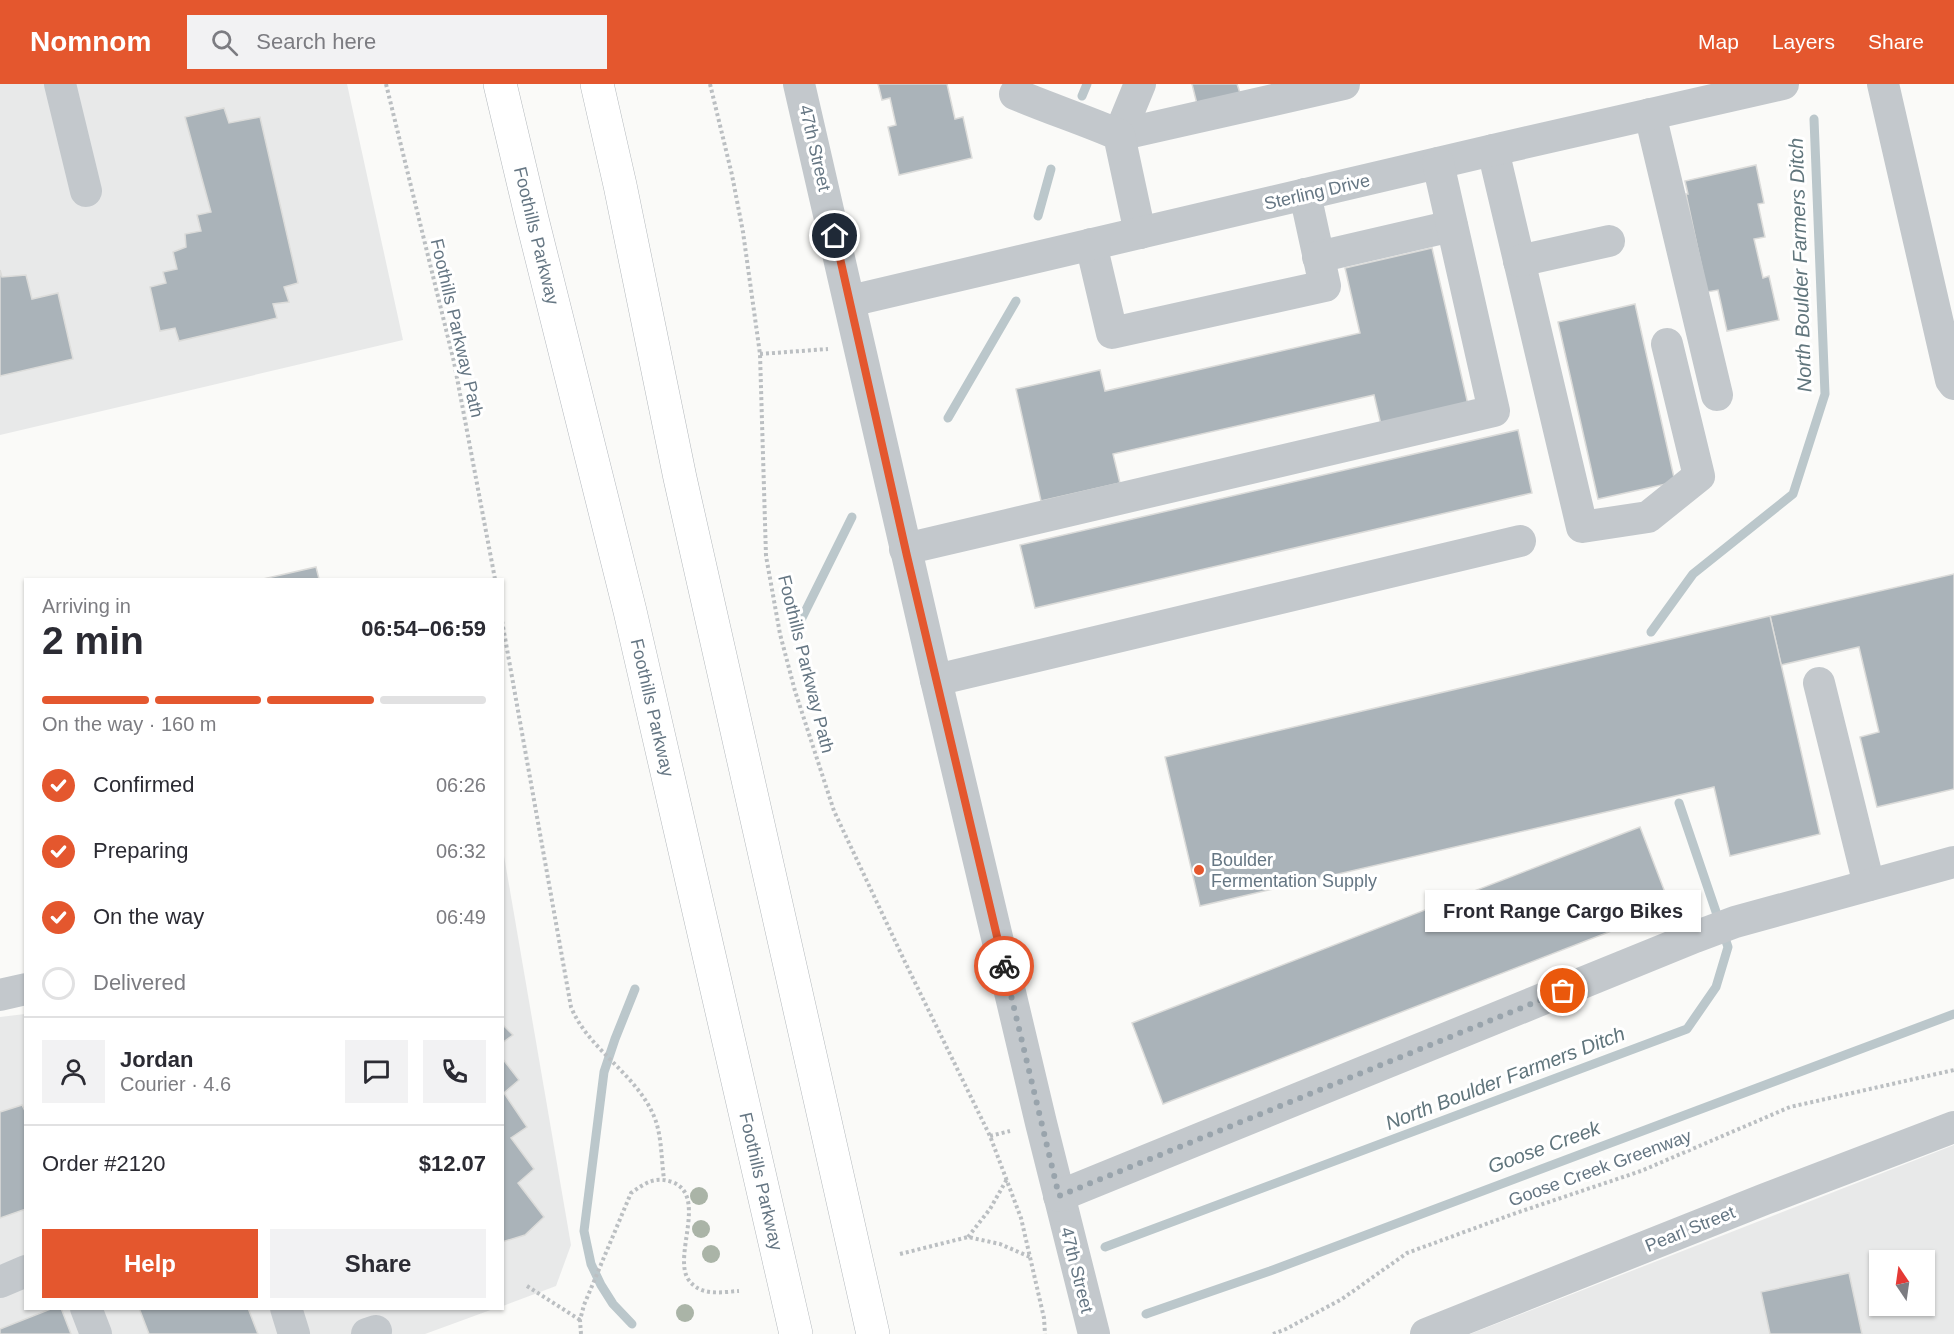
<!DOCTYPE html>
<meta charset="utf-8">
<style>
body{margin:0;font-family:Arial,sans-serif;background:#f2f2f3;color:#2b2b33;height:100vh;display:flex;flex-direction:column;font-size:22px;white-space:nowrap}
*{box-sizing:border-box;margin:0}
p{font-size:20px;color:#7c7c81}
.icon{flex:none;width:33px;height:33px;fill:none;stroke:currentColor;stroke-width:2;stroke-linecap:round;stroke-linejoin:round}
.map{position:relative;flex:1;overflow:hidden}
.panel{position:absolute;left:24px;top:494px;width:480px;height:732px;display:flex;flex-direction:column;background:#fff;border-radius:0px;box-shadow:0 2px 4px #0004}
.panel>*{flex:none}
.needle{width:39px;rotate:347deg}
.buttons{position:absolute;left:1869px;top:1166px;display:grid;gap:12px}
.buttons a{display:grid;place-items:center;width:66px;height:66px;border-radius:0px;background:#fff;box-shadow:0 2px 4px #0004;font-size:30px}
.pin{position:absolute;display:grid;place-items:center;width:51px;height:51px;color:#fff;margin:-26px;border:3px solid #fff;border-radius:50%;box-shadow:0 2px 6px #0007}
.courier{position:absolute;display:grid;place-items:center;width:60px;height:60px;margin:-30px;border:4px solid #e4572e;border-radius:50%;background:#fff;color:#222;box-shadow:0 2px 8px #0007}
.bubble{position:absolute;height:42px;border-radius:0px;background:#fff;box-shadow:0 2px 4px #0004;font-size:20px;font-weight:700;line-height:42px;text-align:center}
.summary em{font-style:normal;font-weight:700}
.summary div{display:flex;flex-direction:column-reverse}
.summary{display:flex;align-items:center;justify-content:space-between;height:102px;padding:0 18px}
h1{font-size:39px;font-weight:700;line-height:45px}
.bar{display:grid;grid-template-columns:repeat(4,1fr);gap:9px 6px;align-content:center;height:72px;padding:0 18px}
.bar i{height:8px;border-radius:4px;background:#e1e1e2}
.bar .selected{background:#e4572e}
.bar p{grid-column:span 4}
.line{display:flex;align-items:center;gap:15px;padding:0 18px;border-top:2px solid #e1e1e2}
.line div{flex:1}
.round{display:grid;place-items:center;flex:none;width:63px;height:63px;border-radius:0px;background:#f2f2f3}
ol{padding:0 18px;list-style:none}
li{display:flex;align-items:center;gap:18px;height:66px}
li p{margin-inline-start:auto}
li .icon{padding:6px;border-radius:50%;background:#e4572e;color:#fff;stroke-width:4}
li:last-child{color:#7c7c81}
li i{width:33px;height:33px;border:3px solid #e1e1e2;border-radius:50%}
.action{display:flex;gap:12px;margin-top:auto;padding:12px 18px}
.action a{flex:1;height:69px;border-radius:0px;background:#e4572e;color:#fff;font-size:24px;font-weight:700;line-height:69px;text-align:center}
.action a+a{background:#f2f2f3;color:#2b2b33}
header{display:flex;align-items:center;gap:36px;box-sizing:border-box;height:84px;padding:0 30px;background:#e4572e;color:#fff}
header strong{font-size:28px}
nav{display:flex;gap:33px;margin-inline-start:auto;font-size:21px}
.search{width:420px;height:54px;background:#f2f2f3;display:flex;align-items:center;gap:15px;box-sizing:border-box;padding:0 21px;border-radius:0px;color:#7c7c81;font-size:22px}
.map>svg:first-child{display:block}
.built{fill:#e8e9e9;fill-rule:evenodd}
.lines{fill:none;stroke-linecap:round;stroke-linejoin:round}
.stream{stroke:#bbc7cb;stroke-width:9}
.building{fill:#aab3b9;stroke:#dcdcda;stroke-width:1.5}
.highway-casing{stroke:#b4b9bd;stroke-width:34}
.path{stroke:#bbbfc2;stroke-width:4;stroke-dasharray:3 3;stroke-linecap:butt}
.minor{stroke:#c3c8cc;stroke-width:32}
.highway{stroke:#fff;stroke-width:33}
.tree{fill:#aab4a7}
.done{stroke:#99a4ac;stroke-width:6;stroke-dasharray:0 10.8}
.route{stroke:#e4572e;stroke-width:8}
.poi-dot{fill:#e4572e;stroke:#fff;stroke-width:2}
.labels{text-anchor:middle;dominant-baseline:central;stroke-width:6;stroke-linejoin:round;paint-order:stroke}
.street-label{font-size:18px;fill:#657683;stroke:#fff}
.poi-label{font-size:18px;fill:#657683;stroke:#fff;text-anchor:start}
.water-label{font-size:20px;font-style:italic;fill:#60757c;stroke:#fff}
</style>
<header>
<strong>Nomnom</strong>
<div class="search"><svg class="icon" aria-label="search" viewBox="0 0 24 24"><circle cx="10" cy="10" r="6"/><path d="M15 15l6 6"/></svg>Search here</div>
<nav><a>Map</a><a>Layers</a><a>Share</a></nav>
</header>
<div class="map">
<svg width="1954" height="1250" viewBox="0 0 1954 1250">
<rect width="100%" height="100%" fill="#fafaf8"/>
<!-- built -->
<g class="built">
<path d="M0,0H347L403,256L0,351Z"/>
<path d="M503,766L571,1161L556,1202L503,1222Z"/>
<path d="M25,930L26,1224H496L425,1250H0V933Z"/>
<path d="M1954,1061V1250H1470ZM1880,1176H1924V1221H1880Z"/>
</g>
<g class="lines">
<!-- stream -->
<g class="stream">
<path d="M1082,12L1087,0"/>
<path d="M1038,132L1051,85"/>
<path d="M948,334L1016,217"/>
<path d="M795,548L852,433"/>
<path d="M1651,548L1693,490L1793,410L1825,310L1814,35"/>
<path d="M1105,1163L1687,945L1716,903L1728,863L1679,719"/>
<path d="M1146,1230L1270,1187L1954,930"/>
<path d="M632,1240L613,1220L601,1201L591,1180L584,1147L604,988L615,955L635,905"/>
</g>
</g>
<!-- building -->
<g class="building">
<path d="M878,0H947L955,35L963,33L972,74L899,91L888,43L896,41L890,14L882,16Z"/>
<path d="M1192,0H1237L1240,9L1197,20Z"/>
<path d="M224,24L229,39L260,33L298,199L284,203L289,218L273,220L277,234L179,257L175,244L160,247L150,203L166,199L163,188L177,185L173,168L186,163L185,150L201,147L197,131L211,128L185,33Z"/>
<path d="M1756,81L1764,119L1758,120L1765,153L1754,155L1763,194L1769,192L1779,236L1727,247L1718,206L1707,208L1686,110H1688L1685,97Z"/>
<path d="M1432,164L1469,325L1382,345L1374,311L1113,370L1120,399L1041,417L1016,305L1100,286L1105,307L1360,249L1345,184Z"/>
<path d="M0,186L2,193L26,191L32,215L58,209L73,275L0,292Z"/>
<path d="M1635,220L1675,398L1598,415L1558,238Z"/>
<path d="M1518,346L1532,409L1035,524L1020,461Z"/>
<path d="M316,483L319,495H263Z"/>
<path d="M1954,490V705L1877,723L1860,653L1879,648L1859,563L1781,581L1770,532Z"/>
<path d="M1770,532L1820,750L1730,772L1714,703L1200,822L1165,673Z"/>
<path d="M1640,743L1671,824L1163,1020L1132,939Z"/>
<path d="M502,940L513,951L502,959Z"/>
<path d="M502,974L519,996L504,1009L527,1043L511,1054L534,1085L518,1099L544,1133L525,1151L502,1158Z"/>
<path d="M22,1021L26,1029V1125L0,1134V1028Z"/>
<path d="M1849,1189L1862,1250H1770L1761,1208Z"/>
<path d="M53,1224H61L71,1250H0V1245Z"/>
<path d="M139,1224H248L258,1250H149Z"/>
</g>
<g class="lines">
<!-- highway casing -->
<g class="highway-casing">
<g id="highway">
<path id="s1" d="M500,0L532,135L630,527L796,1250"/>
<path d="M597,0L620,101L680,394L873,1250"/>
</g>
</g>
<!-- path -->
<g class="path">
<path d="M386,0L454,278L495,495"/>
<path d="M710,0L732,91L743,148L760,270L766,472L780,550L795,607L834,727L905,878L990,1052L1021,1134L1044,1234L1045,1250"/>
<path d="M760,270L828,265"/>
<path d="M502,537L571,923C588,965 634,988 653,1030C662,1049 661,1074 664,1095"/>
<path d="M990,1052L1010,1047"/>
<path d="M968,1153L990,1125L1007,1095"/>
<path d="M900,1170L968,1153L1000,1160L1030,1173"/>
<path d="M527,1202L580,1236"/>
<path d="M581,1250L580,1236L584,1221L631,1109C645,1099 655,1092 672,1098C708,1111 673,1171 688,1195C700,1213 722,1208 739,1207"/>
<path d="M1273,1250L1286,1245L1342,1215L1407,1169L1516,1129L1641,1087L1790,1023L1954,986"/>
</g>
<!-- minor -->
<g class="minor">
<path d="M60,0L86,107"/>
<path d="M799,0L936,596L1041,1039L1094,1250"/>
<path d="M1140,0L1119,51L1344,0"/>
<path d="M1883,0L1951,296L1954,300"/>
<path d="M1015,10C1050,25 1085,36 1119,51L1140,149"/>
<path d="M1650,30L1717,311"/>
<path d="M1493,66L1582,443L1648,433L1699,392L1667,260"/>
<path d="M1091,160L1112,249L1325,202L1305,110"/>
<path d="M1318,173L1452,142"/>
<path d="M1519,177L1609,157"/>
<path d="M850,217L1493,66L1783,0"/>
<path d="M905,465L1494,327L1438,79"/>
<path d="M936,596L1520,457"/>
<path d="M1819,599L1869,801"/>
<path d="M0,911L26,905"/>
<path d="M1059,1112L1695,853L1735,838L1954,778"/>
<path d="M0,1198L26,1187"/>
<path d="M86,1224L96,1250"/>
<path d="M286,1224L294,1250"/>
<path d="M367,1250L376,1247"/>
<path d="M1426,1250L1765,1115L1954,1043"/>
</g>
<!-- highway -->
<use href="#highway" class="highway"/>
</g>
<!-- trees -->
<g class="tree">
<circle cx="699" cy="1112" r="9"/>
<circle cx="701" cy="1145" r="9"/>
<circle cx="711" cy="1170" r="9"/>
<circle cx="685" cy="1229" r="9"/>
</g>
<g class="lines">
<!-- done -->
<path class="done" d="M1004,882L1059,1112L1563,907"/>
<!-- route -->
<path class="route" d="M835,152L907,472L1004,882"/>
</g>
<!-- markers -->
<circle class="poi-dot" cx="1199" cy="786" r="6"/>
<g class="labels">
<!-- street labels -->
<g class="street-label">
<text transform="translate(815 64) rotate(77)">47th Street</text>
<text transform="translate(1317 108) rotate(-13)">Sterling Drive</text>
<text stroke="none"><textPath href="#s1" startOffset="156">Foothills Parkway</textPath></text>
<text transform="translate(457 244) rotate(77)">Foothills Parkway Path</text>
<text transform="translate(806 580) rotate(76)">Foothills Parkway Path</text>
<text stroke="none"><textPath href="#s1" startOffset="642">Foothills Parkway</textPath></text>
<text transform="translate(1600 1084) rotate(-20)">Goose Creek Greenway</text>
<text stroke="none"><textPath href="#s1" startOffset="1128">Foothills Parkway</textPath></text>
<text transform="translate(1690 1145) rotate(-22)">Pearl Street</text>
<text transform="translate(1077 1186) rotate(76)">47th Street</text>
</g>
<!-- poi labels -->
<g class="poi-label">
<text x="1211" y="776">Boulder<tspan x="1211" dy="21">Fermentation Supply</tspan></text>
</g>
<!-- water labels -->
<g class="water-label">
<text transform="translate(1800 181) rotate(-92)">North Boulder Farmers Ditch</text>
<text transform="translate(1505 994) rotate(-21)">North Boulder Farmers Ditch</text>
<text transform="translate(1544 1063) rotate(-20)">Goose Creek</text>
</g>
</g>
</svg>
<div class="buttons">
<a><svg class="needle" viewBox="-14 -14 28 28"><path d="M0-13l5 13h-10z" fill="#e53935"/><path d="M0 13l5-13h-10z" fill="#7c7c81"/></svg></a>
</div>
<div class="pin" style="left:1563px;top:907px;background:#ea580c"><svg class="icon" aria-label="bag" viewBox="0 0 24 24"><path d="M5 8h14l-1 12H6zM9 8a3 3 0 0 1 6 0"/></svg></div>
<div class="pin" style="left:835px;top:152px;background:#1f2937"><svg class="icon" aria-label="home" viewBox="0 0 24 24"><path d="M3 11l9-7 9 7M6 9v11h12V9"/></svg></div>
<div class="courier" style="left:1004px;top:882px"><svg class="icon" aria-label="bike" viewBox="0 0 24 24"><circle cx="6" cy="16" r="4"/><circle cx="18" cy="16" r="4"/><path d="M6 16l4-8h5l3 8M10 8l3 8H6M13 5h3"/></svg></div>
<div class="bubble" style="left:1425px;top:806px;width:276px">Front Range Cargo Bikes</div>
<section class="panel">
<div class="summary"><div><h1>2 min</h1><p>Arriving in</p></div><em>06:54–06:59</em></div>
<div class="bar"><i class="selected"></i><i class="selected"></i><i class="selected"></i><i></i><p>On the way · 160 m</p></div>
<ol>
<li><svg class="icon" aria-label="check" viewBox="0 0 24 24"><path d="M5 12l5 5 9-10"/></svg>Confirmed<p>06:26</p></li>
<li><svg class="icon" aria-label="check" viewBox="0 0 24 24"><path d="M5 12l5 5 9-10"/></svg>Preparing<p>06:32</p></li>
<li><svg class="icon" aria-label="check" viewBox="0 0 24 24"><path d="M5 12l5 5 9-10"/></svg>On the way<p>06:49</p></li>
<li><i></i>Delivered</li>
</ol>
<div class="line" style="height:108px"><a class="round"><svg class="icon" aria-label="person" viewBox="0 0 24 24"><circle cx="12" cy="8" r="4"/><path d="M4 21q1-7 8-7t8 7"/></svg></a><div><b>Jordan</b><p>Courier · 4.6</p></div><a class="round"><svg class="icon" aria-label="chat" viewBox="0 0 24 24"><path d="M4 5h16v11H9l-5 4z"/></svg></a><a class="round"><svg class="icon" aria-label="phone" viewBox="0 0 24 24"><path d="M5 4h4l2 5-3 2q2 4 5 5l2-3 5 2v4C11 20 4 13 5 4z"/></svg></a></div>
<div class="line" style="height:78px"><div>Order #2120</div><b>$12.07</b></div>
<div class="action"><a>Help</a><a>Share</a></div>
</section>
</div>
